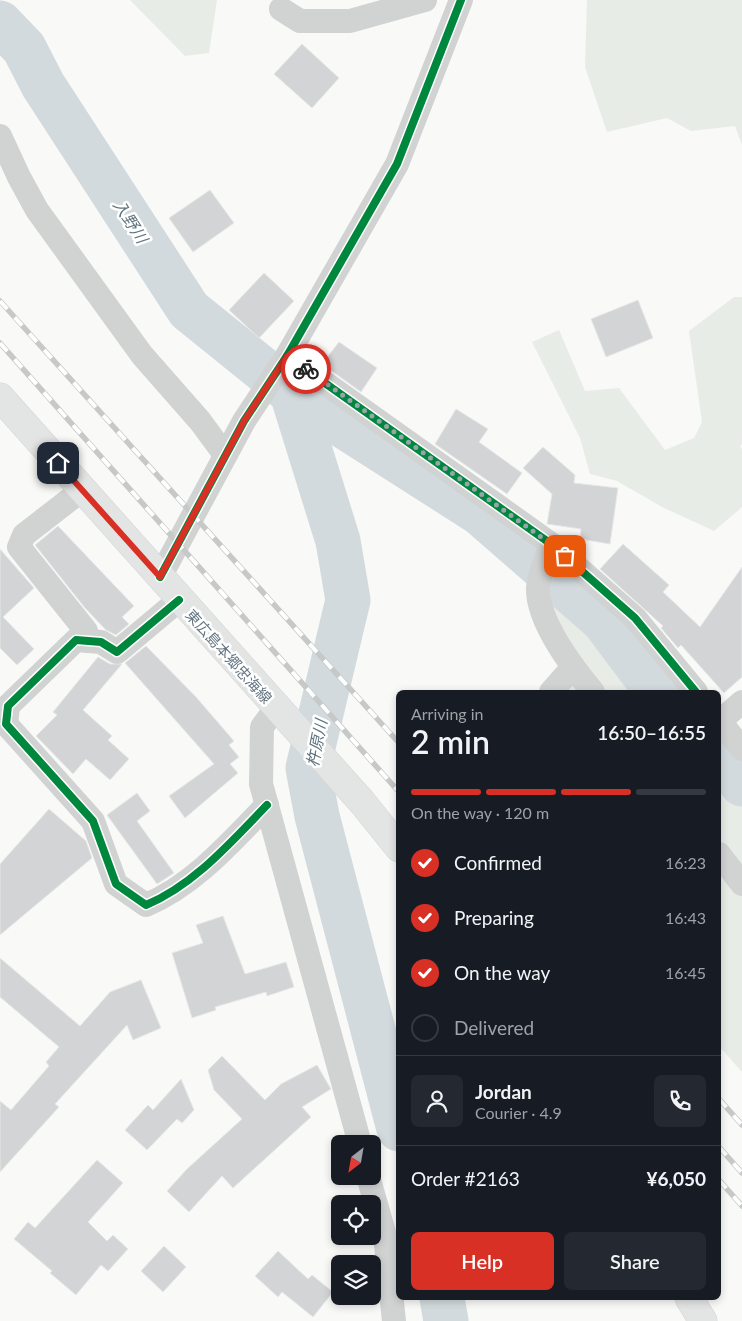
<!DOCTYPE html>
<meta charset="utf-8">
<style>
body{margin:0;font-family:Lato,"Noto Sans JP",sans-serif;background:#242831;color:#f1f3f6;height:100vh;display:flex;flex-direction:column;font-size:19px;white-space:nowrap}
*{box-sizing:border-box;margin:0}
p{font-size:16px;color:#9ea1a6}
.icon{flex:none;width:28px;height:28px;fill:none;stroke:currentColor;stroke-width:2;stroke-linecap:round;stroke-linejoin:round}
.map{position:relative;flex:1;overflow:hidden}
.side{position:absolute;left:396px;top:690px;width:325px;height:610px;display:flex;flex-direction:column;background:#171b24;border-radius:8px;box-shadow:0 2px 8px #0003}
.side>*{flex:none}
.needle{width:32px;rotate:211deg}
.controls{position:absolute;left:331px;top:1135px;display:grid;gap:10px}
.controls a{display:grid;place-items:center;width:50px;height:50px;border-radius:8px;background:#171b24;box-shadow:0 2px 8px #0003;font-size:25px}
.pin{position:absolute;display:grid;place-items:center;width:42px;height:42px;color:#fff;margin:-21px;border-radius:10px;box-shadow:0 2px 8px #0006}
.courier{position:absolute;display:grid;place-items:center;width:50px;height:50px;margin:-25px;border:4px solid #d93025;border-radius:50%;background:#fff;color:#222;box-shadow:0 1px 6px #0007}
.head em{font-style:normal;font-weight:600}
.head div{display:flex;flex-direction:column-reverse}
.head{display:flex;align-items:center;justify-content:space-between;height:85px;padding:0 15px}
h1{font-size:32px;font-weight:600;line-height:38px}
.bar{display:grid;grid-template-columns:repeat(4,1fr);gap:8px 5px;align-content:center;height:60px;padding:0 15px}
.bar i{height:6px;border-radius:4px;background:#363941}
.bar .current{background:#d93025}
.bar p{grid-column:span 4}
.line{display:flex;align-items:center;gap:12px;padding:0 15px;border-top:1px solid #363941}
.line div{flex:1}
.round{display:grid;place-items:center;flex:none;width:52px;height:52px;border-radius:8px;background:#242831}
ol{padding:0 15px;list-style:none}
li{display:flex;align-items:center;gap:15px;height:55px}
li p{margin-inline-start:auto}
li .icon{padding:5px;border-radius:50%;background:#d93025;color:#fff;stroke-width:4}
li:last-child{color:#9ea1a6}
li i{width:28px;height:28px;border:2px solid #363941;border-radius:50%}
.button{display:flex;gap:10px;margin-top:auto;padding:10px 15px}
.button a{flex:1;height:58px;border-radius:8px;background:#d93025;color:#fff;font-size:20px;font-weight:600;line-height:58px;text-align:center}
.button a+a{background:#242831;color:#f1f3f6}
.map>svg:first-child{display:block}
.green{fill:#e8ece6}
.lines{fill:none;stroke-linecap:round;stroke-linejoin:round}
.river{stroke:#d2dadd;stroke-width:45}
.building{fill:#d2d4d5;stroke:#e8e8e8}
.major-casing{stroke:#d4d5d6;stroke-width:29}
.minor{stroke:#d1d3d3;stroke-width:24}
.major{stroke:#e3e4e4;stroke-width:28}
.rail-casing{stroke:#c7c9c9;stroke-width:5.5}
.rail{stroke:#fff;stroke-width:4;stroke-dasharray:11;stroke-linecap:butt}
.cycleway-casing{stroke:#fff;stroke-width:11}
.cycleway{stroke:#00873e;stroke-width:8}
.done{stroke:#98a3ac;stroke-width:5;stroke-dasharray:0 9}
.route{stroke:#d93025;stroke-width:6}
.labels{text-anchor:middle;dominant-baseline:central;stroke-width:5;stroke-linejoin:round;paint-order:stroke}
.street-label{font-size:15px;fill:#647583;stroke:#fff}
.water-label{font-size:16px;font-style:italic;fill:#5f747d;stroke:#fff}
</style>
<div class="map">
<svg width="742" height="1321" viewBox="0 0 742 1321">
<rect width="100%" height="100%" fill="#f9f9f8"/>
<!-- green -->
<g class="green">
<path d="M130,0H217L209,53L185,56Z"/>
<path d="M587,0H742V145L735,126L691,131L667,118L607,132L585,67Z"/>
<path d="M734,297H742V444L740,446L742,449V507L714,531L662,507L617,481L590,474L580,438L532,342L559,330L585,391L619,388L665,450L694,438L702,422L689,331Z"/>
<path d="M554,589L645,692H566L542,608Z"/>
<path d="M719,778L742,805V868L719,840Z"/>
<path d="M719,863L742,894V1072L719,1046Z"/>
</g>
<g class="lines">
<!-- river -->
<g class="river">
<path d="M0,23L24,48L43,85L189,310L292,393L480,513L603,620L645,676L662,692"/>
<path d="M292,393L338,541L348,600L308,768L317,816L399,1129"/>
<path d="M719,754L742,784"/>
<path d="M442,1298L446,1321"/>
</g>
</g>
<!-- building -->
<g class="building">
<path d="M302,44L339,78L312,108L274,74Z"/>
<path d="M210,190L234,223L193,252L169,218Z"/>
<path d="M264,273L294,301L259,338L229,310Z"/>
<path d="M638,300L653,338L606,357L591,319Z"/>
<path d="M339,342L377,368L361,392L322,364Z"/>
<path d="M456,409L488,429L479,442L522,473L507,494L435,444Z"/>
<path d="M543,447L575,475L574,483L618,488L610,544L580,539L581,529L547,524L552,494L523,468Z"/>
<path d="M58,526L134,606L122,617L129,624L116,635L106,630L85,608L35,545Z"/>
<path d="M623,544L669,585L663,592L700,627L742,567V677L724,693L681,645L678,648L661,628L663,626L600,569Z"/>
<path d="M0,549L34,588L3,617L34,649L17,665L0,648Z"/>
<path d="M146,646L196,697L234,741L229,745L239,757L230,764L238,773L185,818L169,796L214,764L125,663Z"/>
<path d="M98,657L110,664H122L83,710L112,736L108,740L129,759L110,780L86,759L73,774L36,736L57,715L53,712Z"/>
<path d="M137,793L150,811L137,821L174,873L157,884L107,815Z"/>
<path d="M49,809L86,841L92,858L0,935V864Z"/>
<path d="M223,916L245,974L286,962L294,987L267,996L266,992L215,1007L216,1010L192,1018L172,953L203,943L196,925Z"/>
<path d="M0,958L80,1026L110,992L141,980L161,1028L133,1040L127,1025L55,1104L59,1107L0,1172V1101L11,1110L49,1066L46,1062L59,1047L0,997Z"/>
<path d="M222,1056L265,1100L281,1084L317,1065L331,1089L302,1107L311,1117L233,1188L222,1176L189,1212L167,1191L187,1169L242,1119L214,1090L208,1070Z"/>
<path d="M181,1079L194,1110L182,1123L177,1119L147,1150L125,1130L148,1105L153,1110Z"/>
<path d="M97,1160L123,1183L88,1222L107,1241L113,1235L128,1249L108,1271L101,1265L76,1295L50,1273L52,1271L14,1239L28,1222L35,1228Z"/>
<path d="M164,1246L186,1267L163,1292L141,1271Z"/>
<path d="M278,1251L308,1279L312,1275L333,1292L313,1317L282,1292L278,1297L255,1276Z"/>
</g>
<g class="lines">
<!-- major casing -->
<g class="major-casing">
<g id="major">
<path d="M0,397L362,802L399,848"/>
<path d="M689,1298L703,1321"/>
</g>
</g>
<!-- minor -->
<g class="minor">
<path d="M281,9L300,21H350L425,0"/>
<path d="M0,136L19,177L37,210L142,355L200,421L225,455"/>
<path d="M287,356L551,544L635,618L696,692"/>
<path d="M82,490L24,535L19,547L86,631L88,641"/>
<path d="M551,544C547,557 539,574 538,588C537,621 573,668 593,692"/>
<path d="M160,577L244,421L287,356L397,164L461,0"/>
<path d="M179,600L117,652L101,642L76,640L8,706L6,724L93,821L116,884L146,905C194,885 231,842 267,805"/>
<path d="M551,692L573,667"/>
<path d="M276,708L262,727L261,784L360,1144"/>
<path d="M719,720L742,749"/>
<path d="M720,721L742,702"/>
<path d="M719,854L742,884"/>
<path d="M368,1176L385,1236L394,1321"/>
</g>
<!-- major -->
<use href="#major" class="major"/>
<!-- rail casing -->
<g class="rail-casing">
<g id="rail">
<path d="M0,301L399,743"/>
<path d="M0,343L399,792"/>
<path d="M719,1099L742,1125"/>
<path d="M719,1147L742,1173"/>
<path d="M719,1180L742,1206"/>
</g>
</g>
<!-- rail -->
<use href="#rail" class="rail"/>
<!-- cycleway casing -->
<g class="cycleway-casing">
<g id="cycleway">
<path d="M287,356L551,544L635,618L696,692"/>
<path d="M160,577L244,421L287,356L397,164L461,0"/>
<path d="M179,600L117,652L101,642L76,640L8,706L6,724L93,821L116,884L146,905C194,885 231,842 267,805"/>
</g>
</g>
<!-- cycleway -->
<use href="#cycleway" class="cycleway"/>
</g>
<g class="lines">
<!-- done -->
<path class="done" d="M306,369L551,544L565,556"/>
<!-- route -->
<path class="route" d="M58,463L160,577L244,421L287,356L306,369"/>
</g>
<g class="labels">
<!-- street labels -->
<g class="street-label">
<text transform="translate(229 656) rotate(48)">東広島本郷忠海線</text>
</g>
<!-- water labels -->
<g class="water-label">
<text transform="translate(131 221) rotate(57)">入野川</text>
<text transform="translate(316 743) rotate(-79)">杵原川</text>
</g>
</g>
</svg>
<div class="controls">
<a><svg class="needle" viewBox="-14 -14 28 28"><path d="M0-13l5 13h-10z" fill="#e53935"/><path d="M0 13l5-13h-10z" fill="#9ea1a6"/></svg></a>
<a><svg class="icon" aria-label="locate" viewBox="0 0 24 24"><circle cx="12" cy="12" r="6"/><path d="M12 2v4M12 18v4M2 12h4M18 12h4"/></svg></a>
<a><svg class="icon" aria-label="layers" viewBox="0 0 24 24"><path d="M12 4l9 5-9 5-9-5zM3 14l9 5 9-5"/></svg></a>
</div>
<div class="pin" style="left:565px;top:556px;background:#ea580c"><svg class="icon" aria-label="bag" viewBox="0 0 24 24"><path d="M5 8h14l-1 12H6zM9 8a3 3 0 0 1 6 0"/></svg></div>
<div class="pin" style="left:58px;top:463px;background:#1f2937"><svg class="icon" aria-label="home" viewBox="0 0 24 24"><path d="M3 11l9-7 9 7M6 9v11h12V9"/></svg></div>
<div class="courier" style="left:306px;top:369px"><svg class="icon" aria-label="bike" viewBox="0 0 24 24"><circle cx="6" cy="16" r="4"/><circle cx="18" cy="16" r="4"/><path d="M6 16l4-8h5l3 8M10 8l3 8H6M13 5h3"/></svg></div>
<section class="side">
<div class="head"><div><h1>2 min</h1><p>Arriving in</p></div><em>16:50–16:55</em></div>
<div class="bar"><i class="current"></i><i class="current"></i><i class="current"></i><i></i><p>On the way · 120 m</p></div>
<ol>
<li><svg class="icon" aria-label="check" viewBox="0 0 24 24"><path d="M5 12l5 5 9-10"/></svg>Confirmed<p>16:23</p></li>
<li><svg class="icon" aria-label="check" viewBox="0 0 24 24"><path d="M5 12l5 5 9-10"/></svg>Preparing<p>16:43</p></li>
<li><svg class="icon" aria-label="check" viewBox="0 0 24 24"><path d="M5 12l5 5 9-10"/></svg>On the way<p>16:45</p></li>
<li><i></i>Delivered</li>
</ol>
<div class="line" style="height:90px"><a class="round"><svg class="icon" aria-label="person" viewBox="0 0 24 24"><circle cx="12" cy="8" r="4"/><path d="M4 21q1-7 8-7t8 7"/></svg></a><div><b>Jordan</b><p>Courier · 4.9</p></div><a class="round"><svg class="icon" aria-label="phone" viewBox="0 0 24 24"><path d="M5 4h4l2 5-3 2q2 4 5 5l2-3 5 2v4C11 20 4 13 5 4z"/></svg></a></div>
<div class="line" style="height:65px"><div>Order #2163</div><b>¥6,050</b></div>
<div class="button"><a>Help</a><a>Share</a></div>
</section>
</div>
